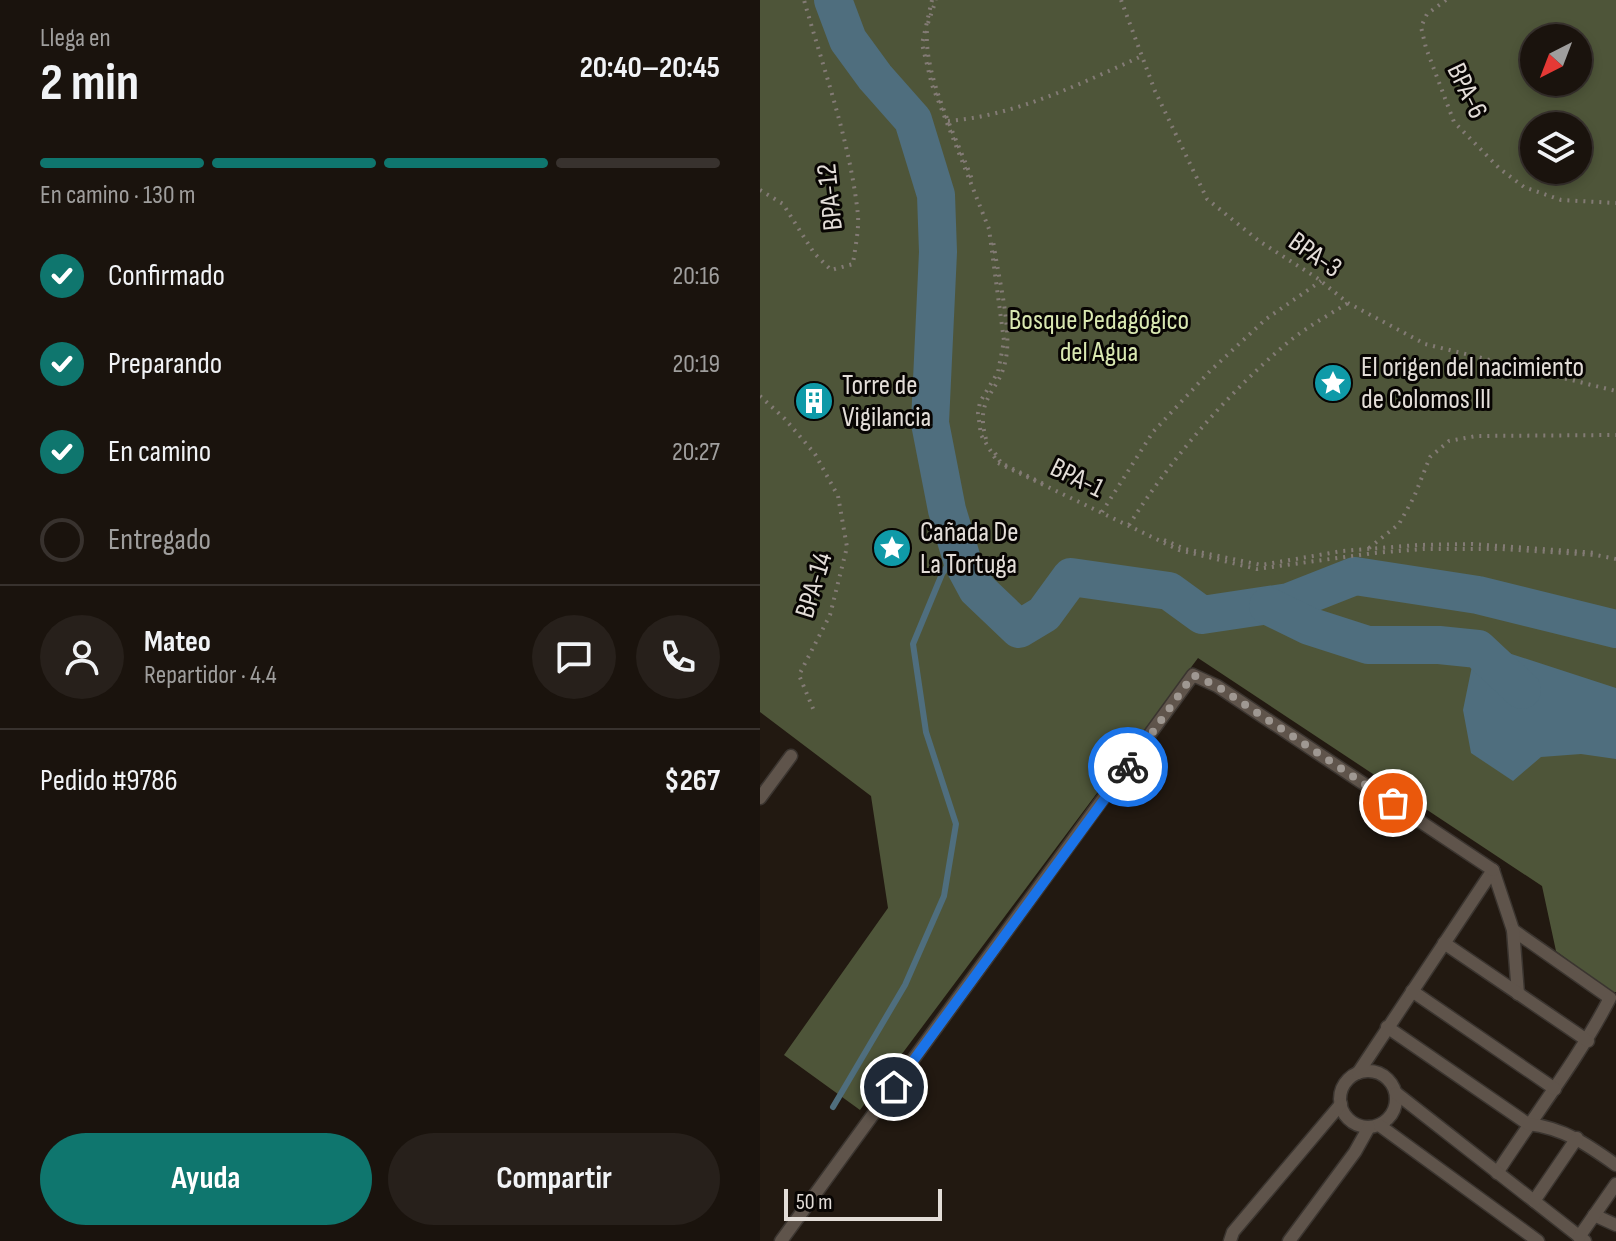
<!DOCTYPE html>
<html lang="es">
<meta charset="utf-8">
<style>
body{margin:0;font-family:"Sofia Sans Condensed",sans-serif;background:#27201b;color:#f1f3f6;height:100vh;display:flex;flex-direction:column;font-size:30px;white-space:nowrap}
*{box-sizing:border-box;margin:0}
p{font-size:26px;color:#9f9e9d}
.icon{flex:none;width:44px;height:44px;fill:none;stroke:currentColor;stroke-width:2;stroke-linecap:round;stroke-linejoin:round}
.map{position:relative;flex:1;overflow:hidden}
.panel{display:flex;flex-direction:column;background:#1a130d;width:760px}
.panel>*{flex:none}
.needle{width:52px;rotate:222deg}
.fabs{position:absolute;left:760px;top:24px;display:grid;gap:16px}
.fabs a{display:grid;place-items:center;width:72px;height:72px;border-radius:50%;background:#1a130d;box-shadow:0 4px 12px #0003,0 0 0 2px #38322e;font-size:40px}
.scale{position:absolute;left:24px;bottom:20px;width:158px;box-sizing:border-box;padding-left:8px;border:4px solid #e3ddd8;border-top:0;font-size:22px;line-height:28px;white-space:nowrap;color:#e3ddd8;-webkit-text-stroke:6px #080503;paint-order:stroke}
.pin{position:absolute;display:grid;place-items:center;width:68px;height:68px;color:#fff;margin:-34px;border:4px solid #fff;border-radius:50%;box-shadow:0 2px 8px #0007}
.courier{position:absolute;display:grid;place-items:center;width:80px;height:80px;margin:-40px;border:6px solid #1a73e8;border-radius:50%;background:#fff;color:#222;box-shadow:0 2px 10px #0007}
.headline em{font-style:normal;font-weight:700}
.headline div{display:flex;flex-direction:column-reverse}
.headline{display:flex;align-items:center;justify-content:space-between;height:136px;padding:0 40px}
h1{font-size:52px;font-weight:700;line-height:60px}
.bar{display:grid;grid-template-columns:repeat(4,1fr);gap:12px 8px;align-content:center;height:96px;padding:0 40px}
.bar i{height:10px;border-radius:6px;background:#38322e}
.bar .current{background:#0f766e}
.bar p{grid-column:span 4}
.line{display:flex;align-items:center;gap:20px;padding:0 40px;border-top:2px solid #38322e}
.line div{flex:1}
.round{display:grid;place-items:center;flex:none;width:84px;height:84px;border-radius:42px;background:#27201b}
ol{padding:0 40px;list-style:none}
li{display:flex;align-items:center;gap:24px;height:88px}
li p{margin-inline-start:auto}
li .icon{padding:8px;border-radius:50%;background:#0f766e;color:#fff;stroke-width:4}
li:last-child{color:#9f9e9d}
li i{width:44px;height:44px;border:4px solid #38322e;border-radius:50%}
.button{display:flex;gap:16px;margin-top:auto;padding:16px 40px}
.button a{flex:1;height:92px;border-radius:48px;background:#0f766e;color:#fff;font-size:32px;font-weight:700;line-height:92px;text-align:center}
.button a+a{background:#27201b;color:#f1f3f6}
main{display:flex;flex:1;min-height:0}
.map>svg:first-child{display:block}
.forest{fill:#4e5539;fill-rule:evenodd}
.water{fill:#4f6e7e}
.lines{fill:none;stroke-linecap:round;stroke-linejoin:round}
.stream{stroke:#4f6e7e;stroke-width:6}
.river{stroke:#4f6e7e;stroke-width:38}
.service-casing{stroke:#3b3530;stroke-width:15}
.path{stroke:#837b75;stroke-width:4;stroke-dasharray:2 6;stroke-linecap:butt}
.service{stroke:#5f544b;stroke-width:12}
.done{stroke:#9f9892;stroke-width:8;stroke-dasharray:0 14.4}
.route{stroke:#1a73e8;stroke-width:10}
.labels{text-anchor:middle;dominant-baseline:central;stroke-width:6;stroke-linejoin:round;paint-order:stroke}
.street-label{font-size:28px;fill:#e3ddd8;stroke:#080503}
.park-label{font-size:28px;fill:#d9e8b1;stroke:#080503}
.poi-label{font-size:28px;fill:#e3ddd8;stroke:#080503;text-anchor:start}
</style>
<main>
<section class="panel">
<div class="headline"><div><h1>2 min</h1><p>Llega en</p></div><em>20:40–20:45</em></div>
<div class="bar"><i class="current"></i><i class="current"></i><i class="current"></i><i></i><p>En camino · 130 m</p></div>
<ol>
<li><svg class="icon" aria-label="check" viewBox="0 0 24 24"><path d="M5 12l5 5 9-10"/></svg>Confirmado<p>20:16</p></li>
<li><svg class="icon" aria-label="check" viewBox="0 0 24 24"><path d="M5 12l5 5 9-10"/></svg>Preparando<p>20:19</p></li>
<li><svg class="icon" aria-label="check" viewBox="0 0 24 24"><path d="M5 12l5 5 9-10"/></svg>En camino<p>20:27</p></li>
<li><i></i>Entregado</li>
</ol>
<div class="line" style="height:144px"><a class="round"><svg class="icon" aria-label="person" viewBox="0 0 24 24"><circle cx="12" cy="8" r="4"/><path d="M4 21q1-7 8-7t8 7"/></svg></a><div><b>Mateo</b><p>Repartidor · 4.4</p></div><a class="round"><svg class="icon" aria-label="chat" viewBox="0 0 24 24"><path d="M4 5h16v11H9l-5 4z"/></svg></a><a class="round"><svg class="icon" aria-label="phone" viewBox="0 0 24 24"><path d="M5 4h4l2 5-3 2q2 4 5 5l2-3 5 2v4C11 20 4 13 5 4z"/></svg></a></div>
<div class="line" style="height:104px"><div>Pedido #9786</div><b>$267</b></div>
<div class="button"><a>Ayuda</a><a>Compartir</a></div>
</section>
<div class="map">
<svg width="856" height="1241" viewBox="0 0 856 1241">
<rect width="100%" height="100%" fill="#221911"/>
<!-- forest -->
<path class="forest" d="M0,0H856V992H851L796,951L782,886L438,658L100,1110L24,1055L128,908L111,796L0,712ZM774,38H818V82H774ZM774,126H818V170H774Z"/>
<!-- water -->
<path class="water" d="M736,649L856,688V759L821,754L781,757L753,781L711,753L703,710L712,666Z"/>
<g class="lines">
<!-- stream -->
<path class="stream" d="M73,1107L145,985L184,896L196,824L166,732L153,644L182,574L199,548"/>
<!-- river -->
<g class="river">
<path d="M73,0L88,40L115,77L153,120L176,195L178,252L170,423L187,510L203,563L217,589L259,629L284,614L311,577L409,591L442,615L529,602L595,576L718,595L856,629"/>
<path d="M508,606L549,626L608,645H679L718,649L762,690"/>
</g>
<!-- service casing -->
<g class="service-casing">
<g id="service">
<path d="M0,798L31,756"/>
<path d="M733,870L753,930L850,998C818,1060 775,1114 737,1173"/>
<path d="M753,930L758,994"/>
<path d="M684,943L828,1041"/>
<path d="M652,991L795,1089"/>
<path d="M627,1027L768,1124C804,1128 828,1145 856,1165"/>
<circle cx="608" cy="1099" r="28"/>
<path d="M598,1073L733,870"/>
<path d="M636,1093L825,1241"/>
<path d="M619,1125L778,1241"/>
<path d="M774,1201L817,1138"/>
<path d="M834,1215L856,1225"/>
<path d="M819,1237L856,1184"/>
<path d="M21,1241L433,675L457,686L733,870"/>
<path d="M470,1241L473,1232L581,1104"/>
<path d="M529,1241L595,1152L609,1127"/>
</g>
</g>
<!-- path -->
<g class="path">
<path d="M172,0L162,44L172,85L229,229L244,341L238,372L220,402L218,413L221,435L238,463L419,550L497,569L614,553L663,549H742L836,555L856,559"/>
<path d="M361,0L395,91L447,199L499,241L557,278L588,303L665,344L856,391"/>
<path d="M686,0L667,14L661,27L666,48L694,122L740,169L764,187L801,200L856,203"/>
<path d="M168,23L176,0"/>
<path d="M167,31C164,78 197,138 213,182"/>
<path d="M188,121C255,116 322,83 382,56"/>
<path d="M0,190L23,204L54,253L71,270L93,264C95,248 99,231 98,215C90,141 64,71 44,0"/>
<path d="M0,396L25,419L55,454L78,496L87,547L70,615L39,675L54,711"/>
<path d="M226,439C214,396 240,393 246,358C252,327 237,272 233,240"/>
<path d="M235,453L241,463L288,486"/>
<path d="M342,512L393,432L450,371L506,319L561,281"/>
<path d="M369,525C411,459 466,395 526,344C545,328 567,316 588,303"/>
<path d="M404,540L425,549L501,565L582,551L658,545L712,544L838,553"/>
<path d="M609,548L639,524L654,497L670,457L689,441L716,436L856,435"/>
</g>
<!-- service -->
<use href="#service" class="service"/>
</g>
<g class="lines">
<!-- done -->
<path class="done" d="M368,767L433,675L457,686L633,803"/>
<!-- route -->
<path class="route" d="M134,1087L368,767"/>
</g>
<!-- icons -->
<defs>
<g id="sight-disc" transform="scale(2)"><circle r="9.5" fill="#0f9aa8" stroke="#080503"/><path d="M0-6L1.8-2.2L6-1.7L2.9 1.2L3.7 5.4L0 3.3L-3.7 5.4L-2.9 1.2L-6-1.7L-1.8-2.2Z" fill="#fff"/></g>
<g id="building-disc" transform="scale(2)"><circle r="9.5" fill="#0f9aa8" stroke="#080503"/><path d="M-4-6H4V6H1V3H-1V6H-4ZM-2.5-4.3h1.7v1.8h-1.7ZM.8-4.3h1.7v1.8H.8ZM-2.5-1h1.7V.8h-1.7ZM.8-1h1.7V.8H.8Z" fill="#fff"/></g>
</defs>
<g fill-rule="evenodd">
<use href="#sight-disc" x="573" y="383"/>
<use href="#building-disc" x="54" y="401"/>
<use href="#sight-disc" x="132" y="548"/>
</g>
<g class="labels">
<!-- street labels -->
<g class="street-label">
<text transform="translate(707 91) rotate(64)">BPA-6</text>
<text transform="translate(70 197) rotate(-96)">BPA-12</text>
<text transform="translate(555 255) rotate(35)">BPA-3</text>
<text transform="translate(317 478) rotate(26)">BPA-1</text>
<text transform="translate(54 585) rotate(-73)">BPA-14</text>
</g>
<!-- park labels -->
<g class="park-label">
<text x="339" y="320">Bosque Pedagógico<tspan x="339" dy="32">del Agua</tspan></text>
</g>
<!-- poi labels -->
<g class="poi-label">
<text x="601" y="367">El origen del nacimiento<tspan x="601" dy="32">de Colomos III</tspan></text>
<text x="82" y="385">Torre de<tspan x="82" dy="32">Vigilancia</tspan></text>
<text x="160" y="532">Cañada De<tspan x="160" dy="32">La Tortuga</tspan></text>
</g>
</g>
</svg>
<div class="fabs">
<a><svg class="needle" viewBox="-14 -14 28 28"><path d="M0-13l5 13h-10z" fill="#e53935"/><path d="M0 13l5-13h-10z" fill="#9f9e9d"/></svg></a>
<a><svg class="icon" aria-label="layers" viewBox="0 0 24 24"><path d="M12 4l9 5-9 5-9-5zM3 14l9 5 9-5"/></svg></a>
</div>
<div class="scale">50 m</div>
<div class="pin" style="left:633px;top:803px;background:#ea580c"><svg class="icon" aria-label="bag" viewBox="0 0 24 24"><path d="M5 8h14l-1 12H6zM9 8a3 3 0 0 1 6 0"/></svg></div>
<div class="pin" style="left:134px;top:1087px;background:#1f2937"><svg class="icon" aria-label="home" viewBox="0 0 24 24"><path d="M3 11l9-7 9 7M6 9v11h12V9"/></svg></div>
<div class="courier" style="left:368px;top:767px"><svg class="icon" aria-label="bike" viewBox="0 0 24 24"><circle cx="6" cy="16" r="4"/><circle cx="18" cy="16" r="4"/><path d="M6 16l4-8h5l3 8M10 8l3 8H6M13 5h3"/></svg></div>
</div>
</main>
